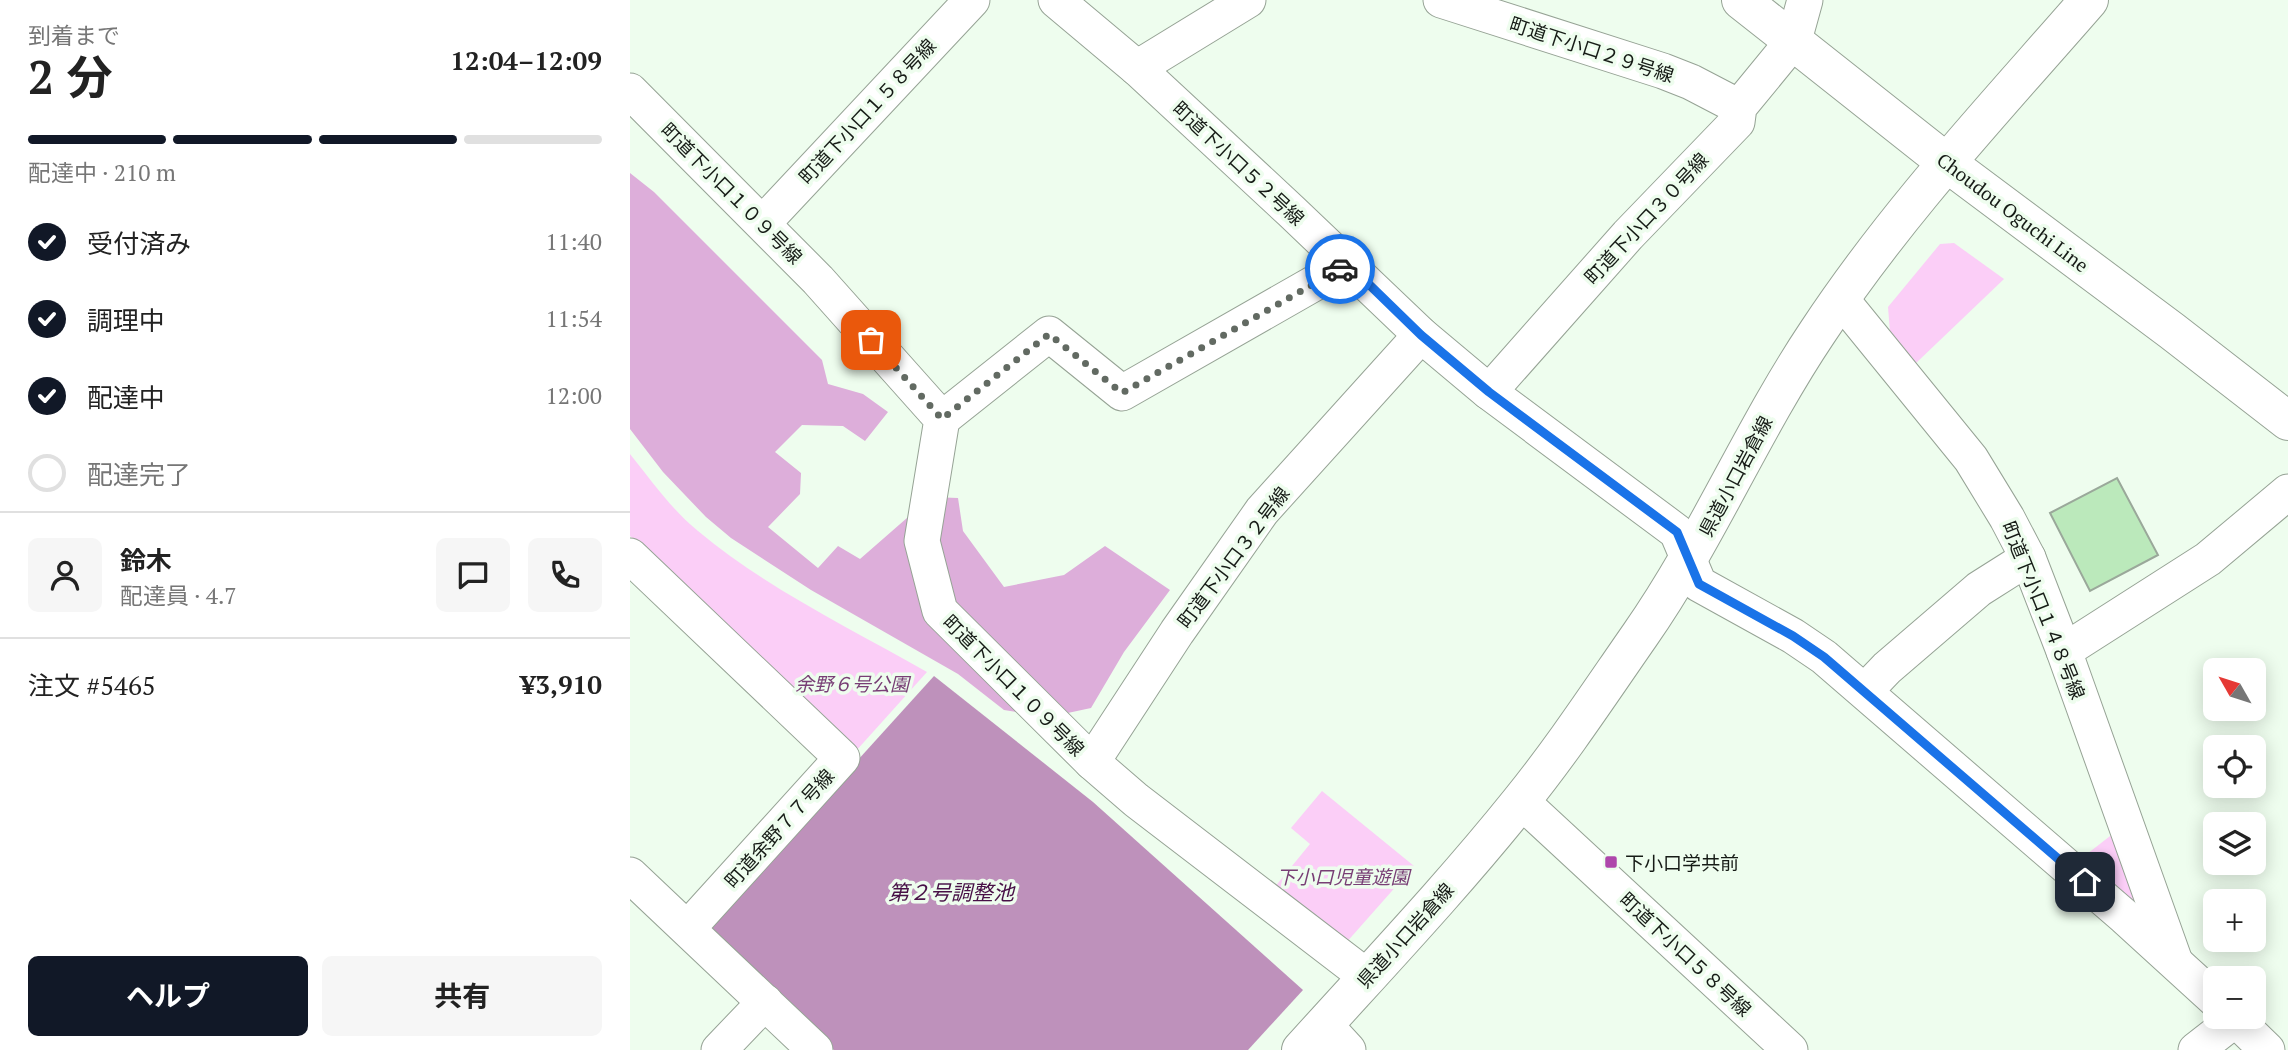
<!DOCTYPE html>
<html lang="ja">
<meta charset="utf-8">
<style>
body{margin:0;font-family:"PT Serif","Noto Sans JP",serif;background:#f6f6f6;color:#222;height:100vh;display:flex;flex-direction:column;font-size:26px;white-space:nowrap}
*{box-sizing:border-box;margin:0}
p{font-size:23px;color:#767676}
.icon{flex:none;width:38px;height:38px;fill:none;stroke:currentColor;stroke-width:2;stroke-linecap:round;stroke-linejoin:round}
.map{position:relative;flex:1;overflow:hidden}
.panel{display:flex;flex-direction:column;background:#fff;width:630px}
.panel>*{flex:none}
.needle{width:46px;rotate:309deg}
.tools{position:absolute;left:1573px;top:658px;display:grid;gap:14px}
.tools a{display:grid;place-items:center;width:63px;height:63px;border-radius:10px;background:#fff;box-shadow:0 4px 18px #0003;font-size:35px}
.pin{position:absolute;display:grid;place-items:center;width:60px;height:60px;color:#fff;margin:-30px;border-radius:14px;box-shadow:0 4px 10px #0006}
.courier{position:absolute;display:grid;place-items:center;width:70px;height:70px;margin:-35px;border:5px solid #1a73e8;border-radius:50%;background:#fff;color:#222;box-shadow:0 2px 9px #0007}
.head em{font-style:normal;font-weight:700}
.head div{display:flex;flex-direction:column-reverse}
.head{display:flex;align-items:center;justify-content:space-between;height:119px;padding:0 28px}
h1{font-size:46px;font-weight:700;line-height:52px}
.bar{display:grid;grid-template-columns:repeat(4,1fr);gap:10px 7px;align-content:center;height:84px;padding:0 28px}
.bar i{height:9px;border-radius:5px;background:#e0e0e0}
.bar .selected{background:#111827}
.bar p{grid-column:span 4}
.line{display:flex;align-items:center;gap:18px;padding:0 28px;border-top:2px solid #e0e0e0}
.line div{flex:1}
.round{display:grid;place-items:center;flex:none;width:74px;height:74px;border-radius:10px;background:#f6f6f6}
ol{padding:0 28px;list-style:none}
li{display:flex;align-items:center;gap:21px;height:77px}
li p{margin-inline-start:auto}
li .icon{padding:7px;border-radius:50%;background:#111827;color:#fff;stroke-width:4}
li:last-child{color:#767676}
li i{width:38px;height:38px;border:4px solid #e0e0e0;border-radius:50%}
.button{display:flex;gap:14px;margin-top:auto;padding:14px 28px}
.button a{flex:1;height:80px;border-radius:10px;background:#111827;color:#fff;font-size:28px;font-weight:700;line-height:80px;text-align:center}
.button a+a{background:#f6f6f6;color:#222}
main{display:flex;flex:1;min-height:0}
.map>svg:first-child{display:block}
.green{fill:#fbcef7}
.forest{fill:#ddaeda}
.water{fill:#be91bb}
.building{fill:#bbe9bb;stroke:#9aa89a;stroke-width:2}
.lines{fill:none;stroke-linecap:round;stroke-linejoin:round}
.minor-casing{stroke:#96a395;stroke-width:37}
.tertiary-casing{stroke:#96a395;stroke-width:40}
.secondary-casing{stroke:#96a395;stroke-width:40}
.minor{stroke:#fff;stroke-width:35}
.tertiary{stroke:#fff;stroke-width:38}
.secondary{stroke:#fff;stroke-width:38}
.done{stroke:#626a62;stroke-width:7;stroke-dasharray:0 12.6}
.route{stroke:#1a73e8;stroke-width:9}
.poi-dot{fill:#ae47ab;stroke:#eefdee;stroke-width:2.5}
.labels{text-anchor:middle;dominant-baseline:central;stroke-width:7;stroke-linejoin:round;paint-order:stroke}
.street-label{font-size:19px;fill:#161b16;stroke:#eefdee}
.park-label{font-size:19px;font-style:italic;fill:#783e75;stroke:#eefdee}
.poi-label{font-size:19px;fill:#161b16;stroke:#eefdee;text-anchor:start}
.water-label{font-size:21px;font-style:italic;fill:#481147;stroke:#eefdee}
</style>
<main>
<section class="panel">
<div class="head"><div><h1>2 分</h1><p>到着まで</p></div><em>12:04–12:09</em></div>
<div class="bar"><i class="selected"></i><i class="selected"></i><i class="selected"></i><i></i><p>配達中 · 210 m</p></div>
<ol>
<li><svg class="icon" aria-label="check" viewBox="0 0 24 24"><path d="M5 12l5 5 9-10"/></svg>受付済み<p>11:40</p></li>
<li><svg class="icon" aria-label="check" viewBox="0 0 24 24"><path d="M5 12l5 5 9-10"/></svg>調理中<p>11:54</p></li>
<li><svg class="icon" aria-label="check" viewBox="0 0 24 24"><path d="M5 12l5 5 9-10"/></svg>配達中<p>12:00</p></li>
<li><i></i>配達完了</li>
</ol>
<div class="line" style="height:126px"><a class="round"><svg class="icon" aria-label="person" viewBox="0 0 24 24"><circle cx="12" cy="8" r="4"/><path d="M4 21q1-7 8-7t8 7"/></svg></a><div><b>鈴木</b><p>配達員 · 4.7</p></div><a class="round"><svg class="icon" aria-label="chat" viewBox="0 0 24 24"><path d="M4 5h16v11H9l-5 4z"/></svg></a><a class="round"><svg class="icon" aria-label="phone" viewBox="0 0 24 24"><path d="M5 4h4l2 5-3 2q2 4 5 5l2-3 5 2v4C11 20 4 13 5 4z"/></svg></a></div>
<div class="line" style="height:91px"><div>注文 #5465</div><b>¥3,910</b></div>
<div class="button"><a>ヘルプ</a><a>共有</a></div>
</section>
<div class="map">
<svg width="1658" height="1050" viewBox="0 0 1658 1050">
<rect width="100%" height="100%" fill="#eefdee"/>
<!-- green -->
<g class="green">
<path d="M1324,243L1374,279L1285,364L1260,332L1258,307L1310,244Z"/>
<path d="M0,454C21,480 41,509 68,531C136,588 220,628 297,672L225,752L0,536Z"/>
<path d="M692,791L784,866L715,944L644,888L680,844L661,828Z"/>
<path d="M1484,833L1511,910L1448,861Z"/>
</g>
<!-- forest -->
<path class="forest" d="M0,173L24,192L192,360L198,384L233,394L258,412L235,441L213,426L172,425L145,452L171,473L170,494L138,527L188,568L208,546L230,559L301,497L328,498L333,531L374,587L434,575L475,546L540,590L494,652L461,708L419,717L374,710L328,674L181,590L101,538L76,517L33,472L0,429Z"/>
<!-- water -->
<path class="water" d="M304,676L463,802L673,990L618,1050H204L82,933L83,920Z"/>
<!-- building -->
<path class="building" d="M1487,478L1528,555L1460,591L1420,513Z"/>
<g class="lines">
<!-- minor casing -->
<g class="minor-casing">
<g id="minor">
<path d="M426,0L507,68L661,211L791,335L859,392L1047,532L1069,584L1163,636L1194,657L1495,917L1586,1000"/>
<path d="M811,0L1033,71L1061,82L1109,107"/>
<path d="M507,68L618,0"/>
<path d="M0,91L188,280L312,419L292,541L310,611L462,762L506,800L737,977"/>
<path d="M133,223L342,0"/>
<path d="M1210,298L1341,459L1377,518L1398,558L1434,651L1544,959"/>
<path d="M859,392L998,235L1107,122L1109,107L1164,40L1175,0"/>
<path d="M312,419L419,334L492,393L718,264"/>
<path d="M0,556L212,758L58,928"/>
<path d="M1434,651L1578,559L1658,492"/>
<path d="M1235,691L1257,668L1349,589L1398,558"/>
<path d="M462,762L547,632L632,511L791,335"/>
<path d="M891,801L1160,1050"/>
<path d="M0,875L185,1050"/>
<path d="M1603,1017L1637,1050"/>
<path d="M694,1024L718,1050"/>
<path d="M89,1050L135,1002"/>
<path d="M1566,1050L1606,1019"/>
</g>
</g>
<!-- tertiary casing -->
<g class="tertiary-casing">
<path id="tertiary" d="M1111,0L1317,163L1542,331L1658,421"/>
</g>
<!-- secondary casing -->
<g class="secondary-casing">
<path id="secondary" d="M671,1050C745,968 821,888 890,802C933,749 971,691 1010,635C1077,539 1122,430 1187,333C1266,213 1365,108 1459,0"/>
</g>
<!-- minor -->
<use href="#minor" class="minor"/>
<!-- tertiary -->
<use href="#tertiary" class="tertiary"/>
<!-- secondary -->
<use href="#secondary" class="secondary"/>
</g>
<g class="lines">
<!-- done -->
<path class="done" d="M241,340L312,419L419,334L492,393L710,269"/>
<!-- route -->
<path class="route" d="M710,269L718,264L791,335L859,392L1047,532L1069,584L1163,636L1194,657L1455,882"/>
</g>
<!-- markers -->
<rect class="poi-dot" x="974" y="855" width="14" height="14" rx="3.5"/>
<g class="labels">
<!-- street labels -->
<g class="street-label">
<text transform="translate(962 49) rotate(18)">町道下小口２９号線</text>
<text transform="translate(237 111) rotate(-47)">町道下小口１５８号線</text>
<text transform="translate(609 163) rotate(43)">町道下小口５２号線</text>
<text transform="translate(102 193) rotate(45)">町道下小口１０９号線</text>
<text transform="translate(1383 212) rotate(37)">Choudou Oguchi Line</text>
<text transform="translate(1016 218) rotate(-47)">町道下小口３０号線</text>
<text transform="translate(1105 476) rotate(-62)">県道小口岩倉線</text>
<text transform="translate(603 557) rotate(-53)">町道下小口３２号線</text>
<text transform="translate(1414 610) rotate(68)">町道下小口１４８号線</text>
<text transform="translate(384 685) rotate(45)">町道下小口１０９号線</text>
<text transform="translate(149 828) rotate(-48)">町道余野７７号線</text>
<text transform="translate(775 935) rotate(-48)">県道小口岩倉線</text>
<text transform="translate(1056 954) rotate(43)">町道下小口５８号線</text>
</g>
<!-- park labels -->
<g class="park-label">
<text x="222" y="683">余野６号公園</text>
<text x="713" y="876">下小口児童遊園</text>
</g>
<!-- poi labels -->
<g class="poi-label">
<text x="995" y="862">下小口学共前</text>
</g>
<!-- water labels -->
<g class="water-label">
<text x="321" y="892">第２号調整池</text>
</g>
</g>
</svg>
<div class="tools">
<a><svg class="needle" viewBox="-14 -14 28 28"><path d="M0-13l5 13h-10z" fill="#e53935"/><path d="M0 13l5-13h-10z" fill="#767676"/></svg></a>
<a><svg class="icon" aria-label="locate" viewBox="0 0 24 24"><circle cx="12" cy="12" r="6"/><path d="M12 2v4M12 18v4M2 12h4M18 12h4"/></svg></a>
<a><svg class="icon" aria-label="layers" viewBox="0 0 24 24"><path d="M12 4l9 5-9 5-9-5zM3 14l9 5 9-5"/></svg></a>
<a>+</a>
<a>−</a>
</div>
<div class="pin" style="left:241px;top:340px;background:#ea580c"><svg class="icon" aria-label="bag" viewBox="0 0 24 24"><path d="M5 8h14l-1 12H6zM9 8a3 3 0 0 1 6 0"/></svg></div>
<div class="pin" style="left:1455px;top:882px;background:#1f2937"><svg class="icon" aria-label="home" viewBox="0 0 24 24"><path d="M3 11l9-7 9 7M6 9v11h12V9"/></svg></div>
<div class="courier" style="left:710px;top:269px"><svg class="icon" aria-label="car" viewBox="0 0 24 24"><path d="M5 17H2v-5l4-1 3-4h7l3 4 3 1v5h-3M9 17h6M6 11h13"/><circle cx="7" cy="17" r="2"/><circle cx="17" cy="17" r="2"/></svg></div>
</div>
</main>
